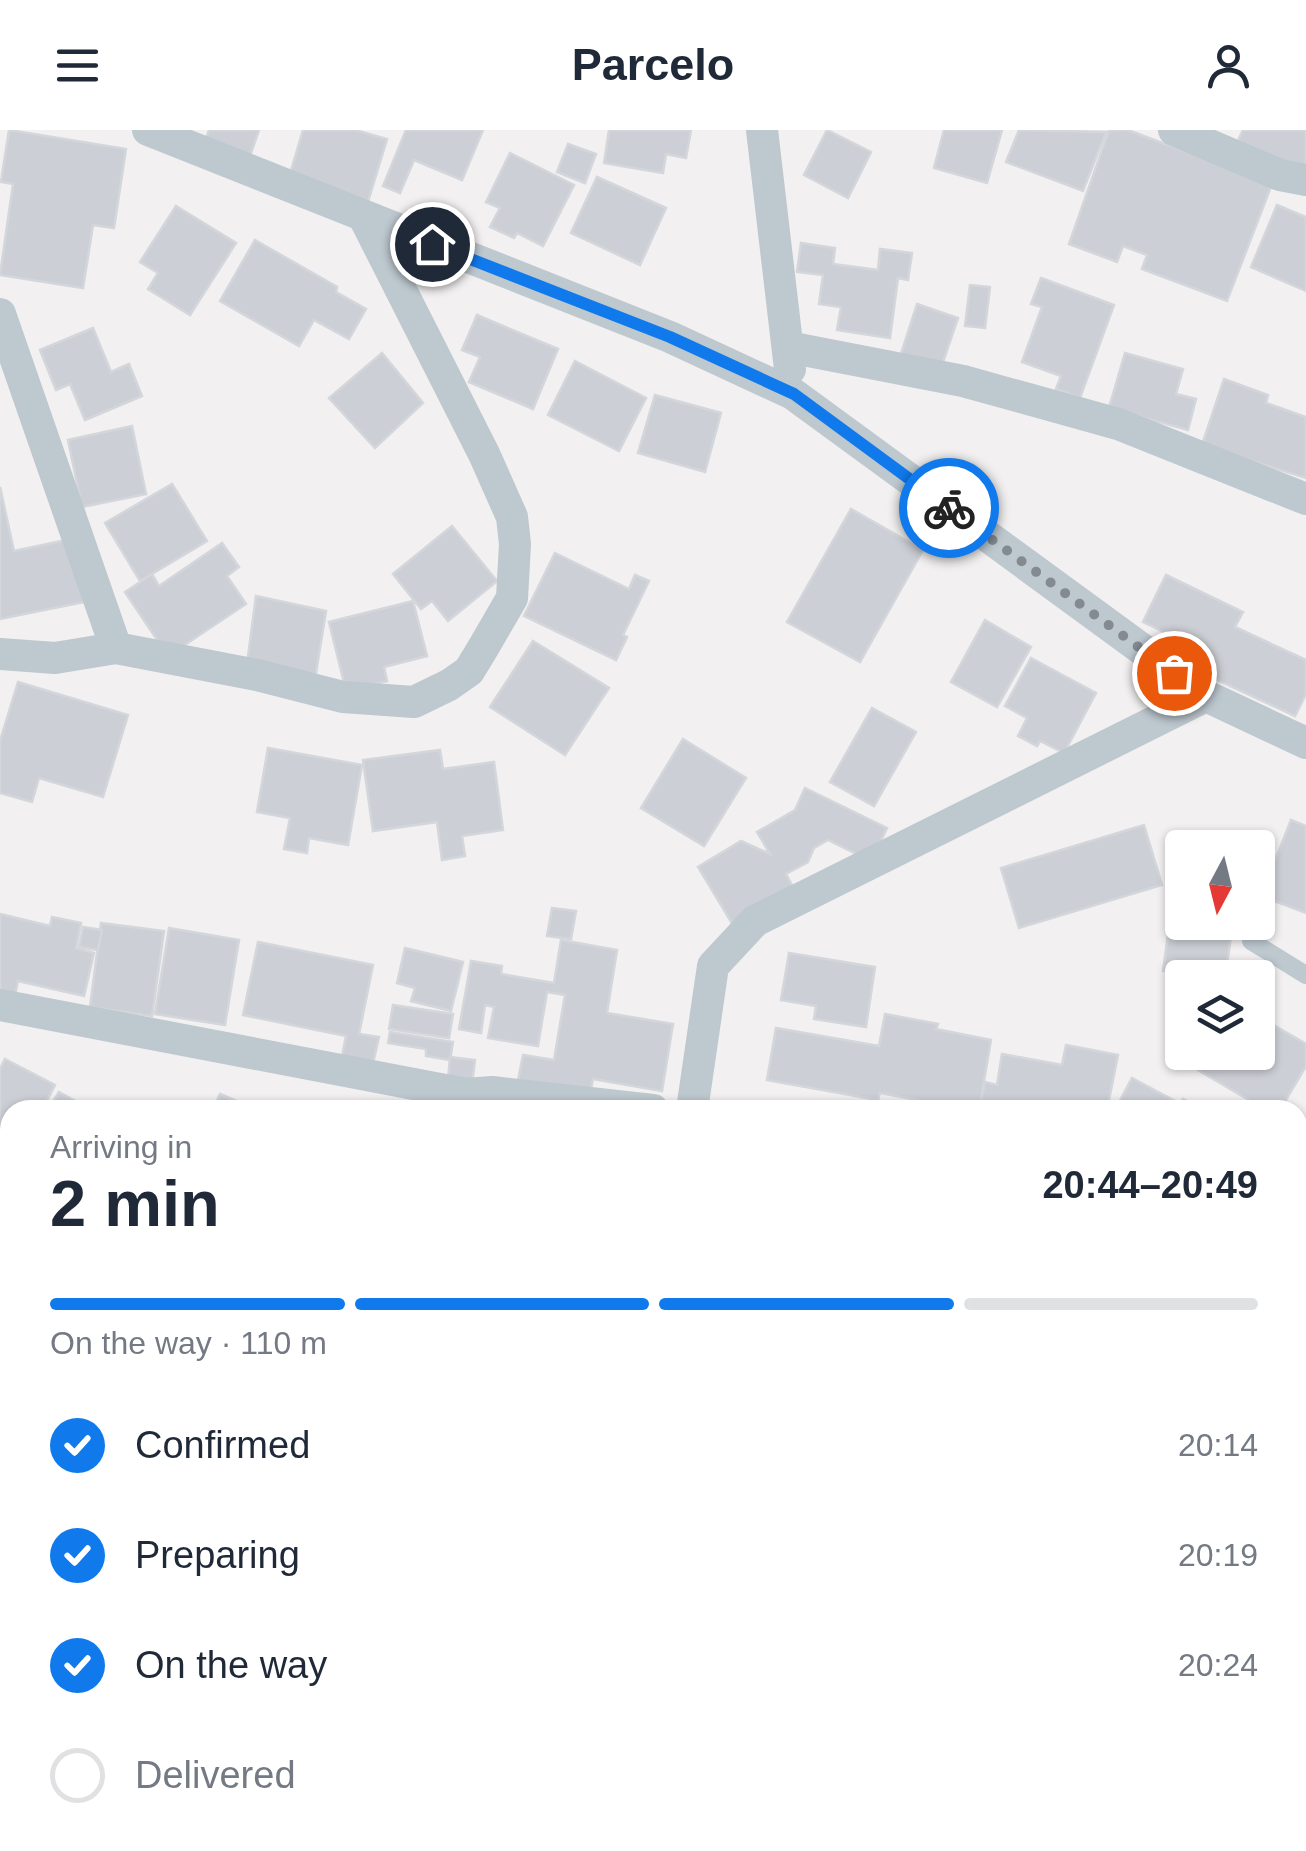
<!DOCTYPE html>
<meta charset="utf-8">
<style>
body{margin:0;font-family:Arial,sans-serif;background:#f6f6f7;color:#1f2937;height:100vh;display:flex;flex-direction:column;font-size:38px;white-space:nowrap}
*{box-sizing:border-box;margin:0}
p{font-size:32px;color:#747a83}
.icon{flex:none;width:55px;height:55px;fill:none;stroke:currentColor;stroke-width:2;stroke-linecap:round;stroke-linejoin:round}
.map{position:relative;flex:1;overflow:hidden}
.drawer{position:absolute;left:0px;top:970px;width:1308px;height:752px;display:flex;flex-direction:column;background:#fff;border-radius:30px 30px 0 0;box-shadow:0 2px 8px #0004}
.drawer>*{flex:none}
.needle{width:65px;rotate:187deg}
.buttons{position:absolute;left:1165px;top:700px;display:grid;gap:20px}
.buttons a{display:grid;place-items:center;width:110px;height:110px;border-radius:10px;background:#fff;box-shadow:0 2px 8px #0004;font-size:50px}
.pin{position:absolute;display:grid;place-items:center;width:85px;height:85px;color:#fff;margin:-42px;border:5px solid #fff;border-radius:50%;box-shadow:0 2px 10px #0007}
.courier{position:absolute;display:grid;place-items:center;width:100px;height:100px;margin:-50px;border:8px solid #107aec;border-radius:50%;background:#fff;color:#222;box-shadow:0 2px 12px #0007}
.headline em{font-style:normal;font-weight:700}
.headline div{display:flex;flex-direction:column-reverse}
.headline{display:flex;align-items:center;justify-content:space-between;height:170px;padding:0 50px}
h1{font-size:65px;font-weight:700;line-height:75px}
.bar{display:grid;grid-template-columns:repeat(4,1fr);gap:15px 10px;align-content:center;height:120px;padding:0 50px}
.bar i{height:12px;border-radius:8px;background:#e0e1e3}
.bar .selected{background:#107aec}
.bar p{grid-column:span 4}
ol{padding:0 50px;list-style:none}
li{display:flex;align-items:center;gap:30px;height:110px}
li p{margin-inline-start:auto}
li .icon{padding:10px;border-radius:50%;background:#107aec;color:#fff;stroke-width:4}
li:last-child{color:#747a83}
li i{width:55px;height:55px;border:5px solid #e0e1e3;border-radius:50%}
header{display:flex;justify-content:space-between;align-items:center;height:130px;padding:0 50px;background:#fff;font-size:45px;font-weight:700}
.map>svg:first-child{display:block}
.building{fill:#cccfd5;stroke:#d3d6db;stroke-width:2.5}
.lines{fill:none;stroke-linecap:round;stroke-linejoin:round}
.lane{stroke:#bdc8cf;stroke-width:18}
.street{stroke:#bdc8cf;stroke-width:32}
.done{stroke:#838b91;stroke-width:10;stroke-dasharray:0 18}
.route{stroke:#107aec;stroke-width:12}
</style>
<header><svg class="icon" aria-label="menu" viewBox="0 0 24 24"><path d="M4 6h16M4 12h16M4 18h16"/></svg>Parcelo<svg class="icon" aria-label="person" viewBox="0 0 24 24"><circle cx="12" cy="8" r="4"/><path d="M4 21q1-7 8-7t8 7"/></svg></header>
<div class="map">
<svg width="1306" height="1721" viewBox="0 0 1306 1721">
<rect width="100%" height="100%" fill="#f2f0f0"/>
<!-- building -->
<g class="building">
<path d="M9,0L126,19L114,98L93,95L83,158L0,145L13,54L1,52Z"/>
<path d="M209,0H259L250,26L205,11Z"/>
<path d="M303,0H355L387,9L367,75L288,51Z"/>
<path d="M406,0H483L462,50L414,30L400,63L383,56Z"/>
<path d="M609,0H691L686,28L666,24L663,43L604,33Z"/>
<path d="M827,0L871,22L848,68L804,45Z"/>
<path d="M944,0H1002L987,53L934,38Z"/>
<path d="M1019,0L1106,2L1083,61L1006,32Z"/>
<path d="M1109,0H1128L1272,54L1227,171L1142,139L1147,125L1123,116L1117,132L1069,114Z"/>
<path d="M1243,0H1306V34L1301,44L1237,13Z"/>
<path d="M568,14L596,24L585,53L557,42Z"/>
<path d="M510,23L574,55L543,116L517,103L514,108L490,97L500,78L486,72Z"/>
<path d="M597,47L666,78L640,135L571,103Z"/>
<path d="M1277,75L1306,87V161L1251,137Z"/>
<path d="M176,76L236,113L190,185L148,159L158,143L140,132Z"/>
<path d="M255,110L337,157L336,162L366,179L349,209L314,190L299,216L220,171Z"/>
<path d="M801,113L835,118L833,134L878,140L880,119L912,123L908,150L898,148L890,208L837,200L841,177L819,174L823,145L797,142Z"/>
<path d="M1041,148L1114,175L1080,268L1056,259L1061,246L1022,232L1042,177L1031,174Z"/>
<path d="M970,155L990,157L985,198L965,196Z"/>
<path d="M917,174L958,188L939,244L899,230Z"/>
<path d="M477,185L558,219L533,279L469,252L480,227L462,220Z"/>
<path d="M93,198L111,242L129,234L142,266L85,290L70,254L56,260L40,220Z"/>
<path d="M382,223L423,273L375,318L329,268Z"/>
<path d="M1125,223L1183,239L1176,264L1196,269L1188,300L1109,278Z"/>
<path d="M575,231L646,268L619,321L548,285Z"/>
<path d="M1224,249L1268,265L1266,273L1306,287V348L1202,315Z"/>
<path d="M655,265L721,283L705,342L638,323Z"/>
<path d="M132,296L146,364L82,377L68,310Z"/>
<path d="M172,354L207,411L140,451L105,393Z"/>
<path d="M0,357L14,421L71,409L84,472L0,489Z"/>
<path d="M851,379L923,420L860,532L787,492Z"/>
<path d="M452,396L497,451L448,491L432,471L421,479L393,444Z"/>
<path d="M222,413L239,437L227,446L246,474L168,526L125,462L152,444L159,456Z"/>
<path d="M555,423L629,459L635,445L649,451L623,505L627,507L616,530L524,486Z"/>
<path d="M1166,445L1243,482L1235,497L1306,530V564L1295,586L1174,530L1183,511L1143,492Z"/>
<path d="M256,466L326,481L315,549L247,534Z"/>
<path d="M413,471L427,526L384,537L387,551L346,561L329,492Z"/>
<path d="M985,490L1031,517L997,577L951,552Z"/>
<path d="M533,511L609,558L565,625L490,577Z"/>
<path d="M1031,528L1096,563L1064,623L1040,611L1037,616L1018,606L1027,588L1005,576Z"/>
<path d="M18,552L128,585L103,667L39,648L32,672L0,663V611Z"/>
<path d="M872,578L916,602L874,676L830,652Z"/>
<path d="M683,609L746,648L704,716L641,678Z"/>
<path d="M268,618L362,635L348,715L309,708L307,723L284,719L290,688L257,682Z"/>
<path d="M440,620L443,639L494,632L503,700L462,706L465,726L442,730L437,692L373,701L363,630Z"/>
<path d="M805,658L887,698L871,731L828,710L814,718L808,732L786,744L794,759L733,795L698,737L741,711L770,724L757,702L795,680Z"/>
<path d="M1291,690L1306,696V783L1261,766Z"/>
<path d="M1144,695L1162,755L1019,798L1001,738Z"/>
<path d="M1178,731H1182V792H1233L1225,848L1163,841Z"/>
<path d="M552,778L576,781L571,809L547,806Z"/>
<path d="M0,784L50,796L52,787L81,793L76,818L94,823L84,866L18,851L13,875L0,872Z"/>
<path d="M101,793L164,801L152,886L90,877Z"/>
<path d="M83,797L102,800L98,820L79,817Z"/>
<path d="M169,798L239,810L225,895L155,884Z"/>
<path d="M561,810L617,820L607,883L673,894L662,961L593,949L589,968L517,956L523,925L554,930L565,865L547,862L538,916L488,908L494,877L485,875L481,903L459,899L471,831L502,836L501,844L554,853Z"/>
<path d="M258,812L373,835L359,904L379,907L371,942L340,936L346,906L243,885Z"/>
<path d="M405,818L463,832L451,881L411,871L415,858L397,853Z"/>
<path d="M789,823L875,837L866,897L814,889L816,876L781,870Z"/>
<path d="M393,875L453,884L449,908L389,899Z"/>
<path d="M885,884L938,894L936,899L991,910L979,980H916L918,970L880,963L878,970L767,950L776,898L879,916Z"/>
<path d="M1258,886L1306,914V936L1280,980H1266L1198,940L1209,922H1258Z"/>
<path d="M390,902L453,912L450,930L426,926V919L388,913Z"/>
<path d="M1066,915L1118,925L1107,980H979L985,952L997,955L1002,924L1062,935Z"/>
<path d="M450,927L475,930L472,954L448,951Z"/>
<path d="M5,929L55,955L42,980H10V1011L0,1006V939Z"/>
<path d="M1132,948L1181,974L1183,969L1205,980H1115Z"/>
<path d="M59,962L92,980H48Z"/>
<path d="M220,964L258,980H213Z"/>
<path d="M1301,987L1306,993V1051L1298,1058V990Z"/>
<path d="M1306,1063V1140L1298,1146V1069Z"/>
<path d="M1306,1317V1392L1298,1380V1323Z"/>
<path d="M1306,1409V1480L1298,1468V1457L1303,1453L1298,1445V1415Z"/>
<path d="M1306,1485V1532L1298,1522V1492Z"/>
<path d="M10,1496V1555L0,1533V1501Z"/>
<path d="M1298,1643H1306V1721L1233,1719V1712H1298Z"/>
<path d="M10,1688V1712H25L28,1721H0V1691Z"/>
<path d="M184,1712H237L239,1715L227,1721H169Z"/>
<path d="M562,1712H721L723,1721H565Z"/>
<path d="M770,1712H829L771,1719Z"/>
</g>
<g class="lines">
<!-- lane -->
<path class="lane" d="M1251,811L1306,845"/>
<!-- street -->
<g class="street">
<path d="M148,0L670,207L793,264L1206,566L1306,613"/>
<path d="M762,0L790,239"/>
<path d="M1174,0L1280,45L1306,50"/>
<path d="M0,184L116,518L55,528L0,524"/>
<path d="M788,217L963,251L1118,294L1306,369"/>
<path d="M116,518L257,545L343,567L414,572L449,555L469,541L483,518L512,468L515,414L512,387L484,324L364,87"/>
<path d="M0,875L466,964L492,962L653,980"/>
<path d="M692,980L713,836L755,791L1206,566"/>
<path d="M1298,1219L1306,1231"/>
<path d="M0,1242L10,1244"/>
<path d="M1298,1556L1306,1562"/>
<path d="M0,1571L10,1591"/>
<path d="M1152,1712L1205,1721"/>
<path d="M53,1721L54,1712"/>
<path d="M874,1721L909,1712"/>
</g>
</g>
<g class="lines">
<!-- done -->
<path class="done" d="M949,378L1174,543"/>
<!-- route -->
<path class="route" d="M432,114L670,207L794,264L949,378"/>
</g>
</svg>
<div class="buttons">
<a><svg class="needle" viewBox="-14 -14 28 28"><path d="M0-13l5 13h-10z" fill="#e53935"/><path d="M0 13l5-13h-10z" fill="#747a83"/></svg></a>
<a><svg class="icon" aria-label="layers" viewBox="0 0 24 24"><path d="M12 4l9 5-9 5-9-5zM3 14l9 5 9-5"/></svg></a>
</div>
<div class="pin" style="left:1174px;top:543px;background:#ea580c"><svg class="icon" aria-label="bag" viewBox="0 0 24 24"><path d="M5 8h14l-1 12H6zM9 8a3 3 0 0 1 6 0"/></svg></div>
<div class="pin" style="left:432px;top:114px;background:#1f2937"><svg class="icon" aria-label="home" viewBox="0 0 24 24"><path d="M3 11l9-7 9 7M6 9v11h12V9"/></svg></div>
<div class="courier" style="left:949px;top:378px"><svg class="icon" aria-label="bike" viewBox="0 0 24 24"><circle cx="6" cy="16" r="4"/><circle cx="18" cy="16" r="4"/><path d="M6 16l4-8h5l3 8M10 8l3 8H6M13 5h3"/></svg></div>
<section class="drawer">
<div class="headline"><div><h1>2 min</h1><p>Arriving in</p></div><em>20:44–20:49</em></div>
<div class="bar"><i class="selected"></i><i class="selected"></i><i class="selected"></i><i></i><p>On the way · 110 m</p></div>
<ol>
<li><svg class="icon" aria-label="check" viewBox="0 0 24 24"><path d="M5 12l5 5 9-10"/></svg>Confirmed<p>20:14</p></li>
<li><svg class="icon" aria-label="check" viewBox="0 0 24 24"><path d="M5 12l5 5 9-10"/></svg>Preparing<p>20:19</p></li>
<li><svg class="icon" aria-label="check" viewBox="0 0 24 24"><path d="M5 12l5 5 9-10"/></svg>On the way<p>20:24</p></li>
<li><i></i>Delivered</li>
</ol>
</section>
</div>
